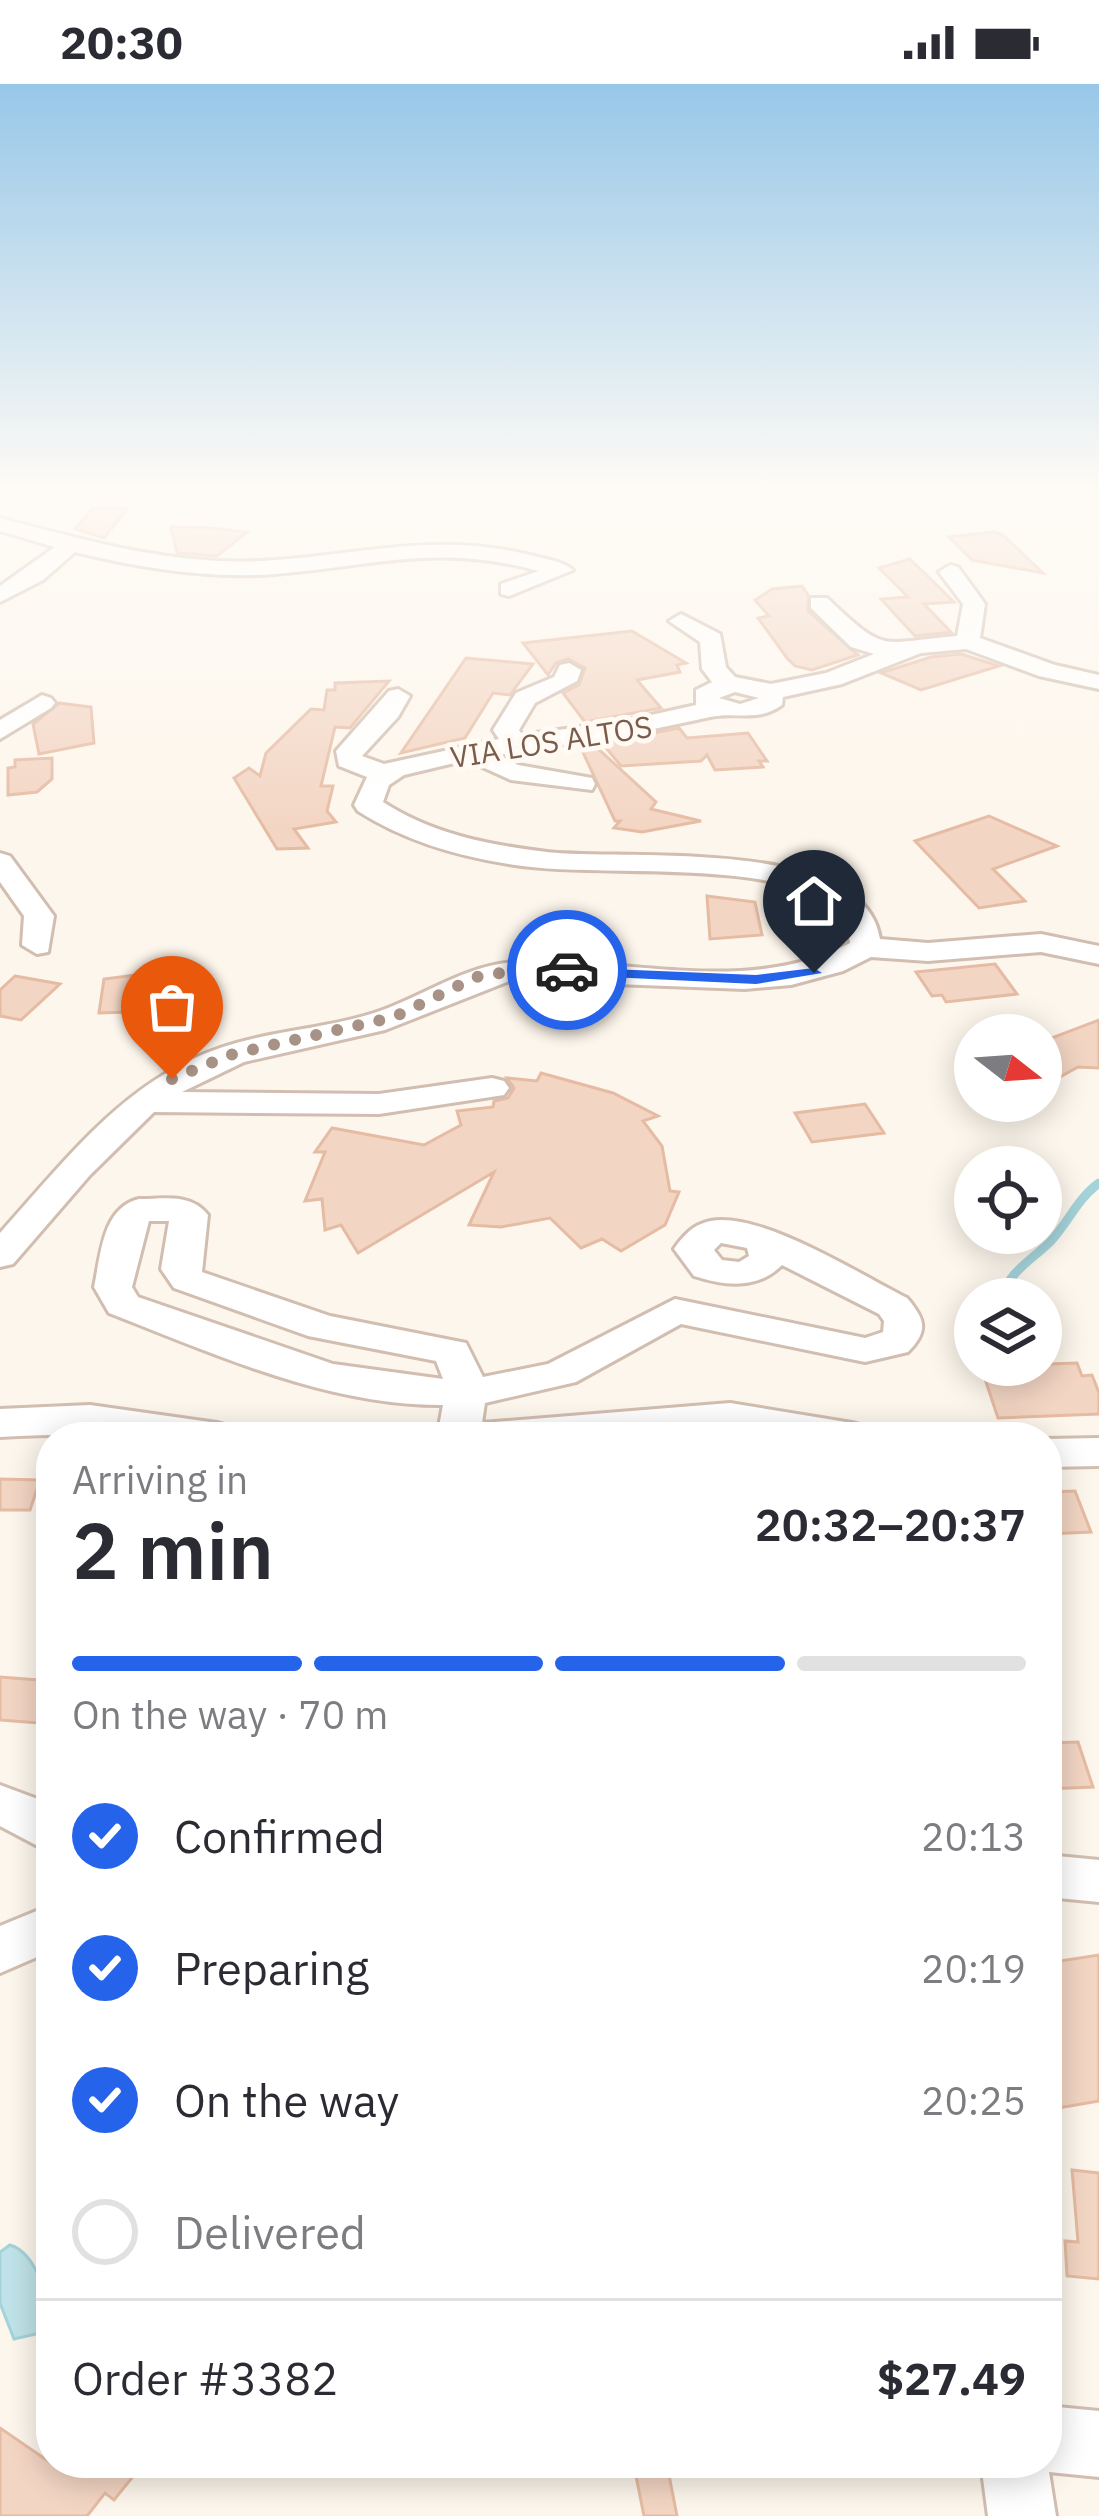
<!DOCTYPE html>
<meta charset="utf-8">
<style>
body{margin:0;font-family:"IBM Plex Sans",sans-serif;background:#f7f7f7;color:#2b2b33;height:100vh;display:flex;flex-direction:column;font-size:45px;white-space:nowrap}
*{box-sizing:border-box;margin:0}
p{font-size:39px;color:#7c7c81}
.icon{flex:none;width:66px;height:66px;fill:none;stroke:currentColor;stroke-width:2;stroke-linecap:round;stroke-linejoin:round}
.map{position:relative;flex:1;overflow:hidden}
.drawer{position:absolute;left:36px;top:1338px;width:1026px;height:1056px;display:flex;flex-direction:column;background:#fff;border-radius:48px;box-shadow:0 6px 30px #0003}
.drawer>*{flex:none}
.needle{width:78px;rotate:107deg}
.buttons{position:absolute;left:954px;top:930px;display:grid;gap:24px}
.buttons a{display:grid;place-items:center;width:108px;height:108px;border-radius:50%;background:#fff;box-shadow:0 6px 30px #0003;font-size:60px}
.pin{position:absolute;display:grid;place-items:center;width:102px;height:102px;color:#fff;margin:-123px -51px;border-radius:50% 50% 50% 0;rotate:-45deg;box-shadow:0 0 12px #0007}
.pin .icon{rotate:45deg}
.courier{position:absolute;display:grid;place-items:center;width:120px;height:120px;margin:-60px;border:9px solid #2563eb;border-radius:50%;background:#fff;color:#222;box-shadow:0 3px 15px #0007}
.summary em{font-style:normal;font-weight:600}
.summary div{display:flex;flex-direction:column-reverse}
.summary{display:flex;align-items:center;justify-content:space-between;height:204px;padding:0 36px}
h1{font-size:78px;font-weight:600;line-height:90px}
.bar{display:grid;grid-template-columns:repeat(4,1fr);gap:18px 12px;align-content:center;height:144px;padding:0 36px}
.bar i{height:15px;border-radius:9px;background:#e1e1e2}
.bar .on{background:#2563eb}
.bar p{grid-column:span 4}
.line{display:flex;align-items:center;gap:30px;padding:0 36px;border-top:3px solid #e1e1e2}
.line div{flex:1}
ol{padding:0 36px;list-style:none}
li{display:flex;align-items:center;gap:36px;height:132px}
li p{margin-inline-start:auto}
li .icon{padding:12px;border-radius:50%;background:#2563eb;color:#fff;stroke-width:4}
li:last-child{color:#7c7c81}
li i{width:66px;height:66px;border:6px solid #e1e1e2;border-radius:50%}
.status{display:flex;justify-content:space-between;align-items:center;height:84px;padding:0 60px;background:#fff;direction:ltr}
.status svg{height:33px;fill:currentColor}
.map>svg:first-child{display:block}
.water{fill:#bfe3e8;stroke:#a5d3da;stroke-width:3}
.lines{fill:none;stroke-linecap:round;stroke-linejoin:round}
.stream{stroke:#a5d3da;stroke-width:9}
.building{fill:#f3d5c3;stroke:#e6bba3;stroke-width:3}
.minor-casing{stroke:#d1beb0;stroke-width:6}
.minor{fill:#fff;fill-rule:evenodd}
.route{fill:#2563eb}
.done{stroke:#a89285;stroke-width:12;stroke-dasharray:0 21.6}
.labels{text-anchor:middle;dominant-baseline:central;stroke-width:10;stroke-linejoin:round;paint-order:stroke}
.far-street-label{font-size:30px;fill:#7a5c4d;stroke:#fffaf3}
</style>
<div class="status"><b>20:30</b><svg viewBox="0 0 49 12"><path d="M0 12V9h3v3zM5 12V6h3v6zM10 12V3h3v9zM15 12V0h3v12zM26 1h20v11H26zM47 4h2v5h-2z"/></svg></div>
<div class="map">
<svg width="1099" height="2432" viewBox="0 0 1099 2432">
<rect width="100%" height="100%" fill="#fdf6ec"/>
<!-- water -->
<path class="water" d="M10,2161C37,2168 54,2223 45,2248L14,2255L0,2219V2168Z"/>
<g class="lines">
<!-- stream -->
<path class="stream" d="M1000,1215C1010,1187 1029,1178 1050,1158C1068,1139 1077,1115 1099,1099"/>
</g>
<!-- building -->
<g class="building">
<path d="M93,424L127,425L104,454L75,445Z"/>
<path d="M171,443L211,444L247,448L217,472L177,469Z"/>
<path d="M994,448L1003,451L1043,489L972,476L949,453Z"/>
<path d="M910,475L954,518L924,520L951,548L915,552L881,515L908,513L879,484Z"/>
<path d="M802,502L808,511V527L858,571L812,586L795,582L787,574L758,534L769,532L755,516L772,505Z"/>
<path d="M632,547L686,579L677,581L680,588L637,596L661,624L585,638L563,609L579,601L585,584L568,575L556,579L548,591L523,559Z"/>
<path d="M961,570L999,582L921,606L881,589L931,573Z"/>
<path d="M466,574L533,580L510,611L493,609L465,654L401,669Z"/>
<path d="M389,597L350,644L335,643L321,702H333L327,727L336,738L294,745L308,764L277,765L234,694L249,684L260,692L266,669L311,625L324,626L327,606H335V599Z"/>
<path d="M59,619L91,623L94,659L39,670L33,640Z"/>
<path d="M679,644L687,654L748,649L767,677H759L763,683L715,686L707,671L701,677L621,682L602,659Z"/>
<path d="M593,660L656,718L651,725L701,737L642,748L614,744L620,737H615L580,662Z"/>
<path d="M52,674V695L37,708L8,711V684L15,683V676Z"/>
<path d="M989,732L1057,762L993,785L1025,817L979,824L915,757Z"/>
<path d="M707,812L755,818L762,851L710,855Z"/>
<path d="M995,880L1017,910L946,918L942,911L932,912L916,888Z"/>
<path d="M174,886L171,921H162V927L99,929L104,895Z"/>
<path d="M15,892L60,900L21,936L0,932V906Z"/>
<path d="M1099,936V984L1078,983L1058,994L1041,986V958Z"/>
<path d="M541,989L613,1009L658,1032L643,1037L662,1062L670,1107L679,1108L665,1141L621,1167L602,1155L581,1164L550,1134L501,1143L469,1141L494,1088L358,1169L341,1141L325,1146L322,1115L305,1117L325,1068H315L332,1044L424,1061L461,1041L457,1027L493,1023L494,1017L508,1014L514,1004L507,994L537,997Z"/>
<path d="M865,1020L884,1049L812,1058L795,1029Z"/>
<path d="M1077,1279L1082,1292L1092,1291L1099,1309V1330L998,1334L985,1295L1026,1293L1021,1281Z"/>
<path d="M0,1395L40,1396L30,1426H0Z"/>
<path d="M1075,1407L1091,1448L1047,1450V1408Z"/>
<path d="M0,1593L51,1597V1640L0,1636Z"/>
<path d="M1078,1658L1093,1703L1047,1705V1659Z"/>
<path d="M1099,1871V2017L1047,2026V1879Z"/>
<path d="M1072,2086L1099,2089V2195L1067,2192L1065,2157L1078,2158Z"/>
<path d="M0,2344L51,2379H144L114,2416L105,2409L87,2432H0Z"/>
<path d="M668,2386L677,2432H644L636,2392Z"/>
</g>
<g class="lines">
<!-- minor casing -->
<g class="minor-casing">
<g id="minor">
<path d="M0,434C73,453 142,473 218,477C329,482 417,443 530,471C545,475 562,477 573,486L509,512L501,510V500L539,487C438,459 374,482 275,490C209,495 140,484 75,468L43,496L0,518V502L55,463L0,447Z"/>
<path d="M950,481L958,483L985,520L980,554L1055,581L1099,591V605L1039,592L966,565L921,569L842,600L783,613L782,621C757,639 736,627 710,633C639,649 569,660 498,671L518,681L592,694L595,700L592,706L511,696L467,676L404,691L389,701L383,718C432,750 489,761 547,768C624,777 865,751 880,855L928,859L1041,850L1099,862V880L1041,868L928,877L871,873L843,887L791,901L745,905L512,896L385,946L244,978L182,1008L379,1010L492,994L504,997L509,1004L504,1011L379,1030L154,1028L90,1091L13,1180L0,1183V1149C65,1077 125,996 220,964C272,946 328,945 380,927C425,911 468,880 517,878C627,873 748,913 850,859C848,843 844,830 830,820C768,775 602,793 522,782C464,774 408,759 358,727L354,721L367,693L339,682L336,667L389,607L398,605L410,612L398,633L362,672L384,680L499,655L493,646L516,609L554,593L560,581L569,579L581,586L577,597L535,619L519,646L522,651L624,637L696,621V606L712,598L702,585L700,558L669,537L681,530L720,550L726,583L735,593L771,600L826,589L874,570L851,563L811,524V514H827C888,572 879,558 957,552L963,520L939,488ZM735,608L759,614L740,620L719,614Z"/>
<path d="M42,611L51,614L55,619L51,624L0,655V636Z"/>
<path d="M0,769L10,772L54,832L48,868L37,870L22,861L24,832L0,798Z"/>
<path d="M139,1115C164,1115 191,1109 208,1131L202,1188L330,1232L466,1259L483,1293L548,1280L675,1215L865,1254L883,1248L884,1237L879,1230L782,1181C757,1206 725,1202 694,1192L674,1165C680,1156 690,1144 701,1140C748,1118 862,1192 907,1214C925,1235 929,1247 908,1268L865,1278L681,1240L576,1298L485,1319L482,1339L730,1319L852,1339L867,1343L873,1353H773L730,1345L640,1353H437L443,1321C328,1322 215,1270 109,1229L94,1203C101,1171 102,1124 139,1115ZM149,1137H169L161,1185L174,1204L308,1252L436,1277L443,1295L333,1280L138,1213L132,1203ZM721,1159L747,1164L749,1172L739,1178L722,1176L714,1166Z"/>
<path d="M90,1321L217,1339L232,1343L238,1353C158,1353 80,1348 0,1353V1325Z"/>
<path d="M1099,1354V1382L1047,1383V1355Z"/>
<path d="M0,1701L51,1720V1769L0,1742Z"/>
<path d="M1047,1771L1099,1776V1818L1047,1813Z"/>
<path d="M51,1821V1867L0,1889V1842Z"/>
<path d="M1047,2322L1099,2327V2393L1049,2388L1056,2432H988L981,2379H1047Z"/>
</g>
</g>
<!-- minor -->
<use href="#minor" class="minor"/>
</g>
<!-- sky -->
<linearGradient id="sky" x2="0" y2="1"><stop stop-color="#97c7e8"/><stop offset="0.54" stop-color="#fefbf6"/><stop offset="1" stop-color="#fefbf6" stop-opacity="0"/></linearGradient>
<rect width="1099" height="747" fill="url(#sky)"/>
<!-- route -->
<path class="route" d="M561,883L756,891L814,884L822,889L756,900L567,891L559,886Z"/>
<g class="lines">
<!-- done -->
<path class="done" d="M172,995L233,970L394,933L476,893L512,887L567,886"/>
</g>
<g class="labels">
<!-- far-street labels -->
<g class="far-street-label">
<text transform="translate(551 657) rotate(-9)">VIA LOS ALTOS</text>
</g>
</g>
</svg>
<div class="buttons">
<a><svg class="needle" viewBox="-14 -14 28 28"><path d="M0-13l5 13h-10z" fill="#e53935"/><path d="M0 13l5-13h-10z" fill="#7c7c81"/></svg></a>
<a><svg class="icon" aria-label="locate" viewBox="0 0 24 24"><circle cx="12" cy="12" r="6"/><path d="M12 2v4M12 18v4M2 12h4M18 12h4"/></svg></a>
<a><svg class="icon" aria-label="layers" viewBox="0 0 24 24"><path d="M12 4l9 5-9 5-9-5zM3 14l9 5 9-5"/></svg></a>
</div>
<div class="pin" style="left:172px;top:995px;background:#ea580c"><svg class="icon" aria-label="bag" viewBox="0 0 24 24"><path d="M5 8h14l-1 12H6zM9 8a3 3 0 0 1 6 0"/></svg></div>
<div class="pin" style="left:814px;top:889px;background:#1f2937"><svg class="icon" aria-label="home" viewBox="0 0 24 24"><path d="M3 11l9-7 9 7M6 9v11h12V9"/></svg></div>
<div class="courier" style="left:567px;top:886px"><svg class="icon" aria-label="car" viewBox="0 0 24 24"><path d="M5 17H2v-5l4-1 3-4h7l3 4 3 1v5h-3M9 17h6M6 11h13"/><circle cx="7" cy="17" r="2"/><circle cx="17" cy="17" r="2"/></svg></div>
<section class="drawer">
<div class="summary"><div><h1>2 min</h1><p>Arriving in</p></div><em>20:32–20:37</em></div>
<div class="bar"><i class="on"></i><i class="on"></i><i class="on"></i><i></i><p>On the way · 70 m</p></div>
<ol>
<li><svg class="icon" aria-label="check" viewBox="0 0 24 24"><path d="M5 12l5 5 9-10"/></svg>Confirmed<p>20:13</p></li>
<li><svg class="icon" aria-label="check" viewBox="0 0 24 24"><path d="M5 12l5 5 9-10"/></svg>Preparing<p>20:19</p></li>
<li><svg class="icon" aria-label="check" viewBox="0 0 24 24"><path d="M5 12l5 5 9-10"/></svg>On the way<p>20:25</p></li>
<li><i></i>Delivered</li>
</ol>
<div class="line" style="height:156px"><div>Order #3382</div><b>$27.49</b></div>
</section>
</div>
